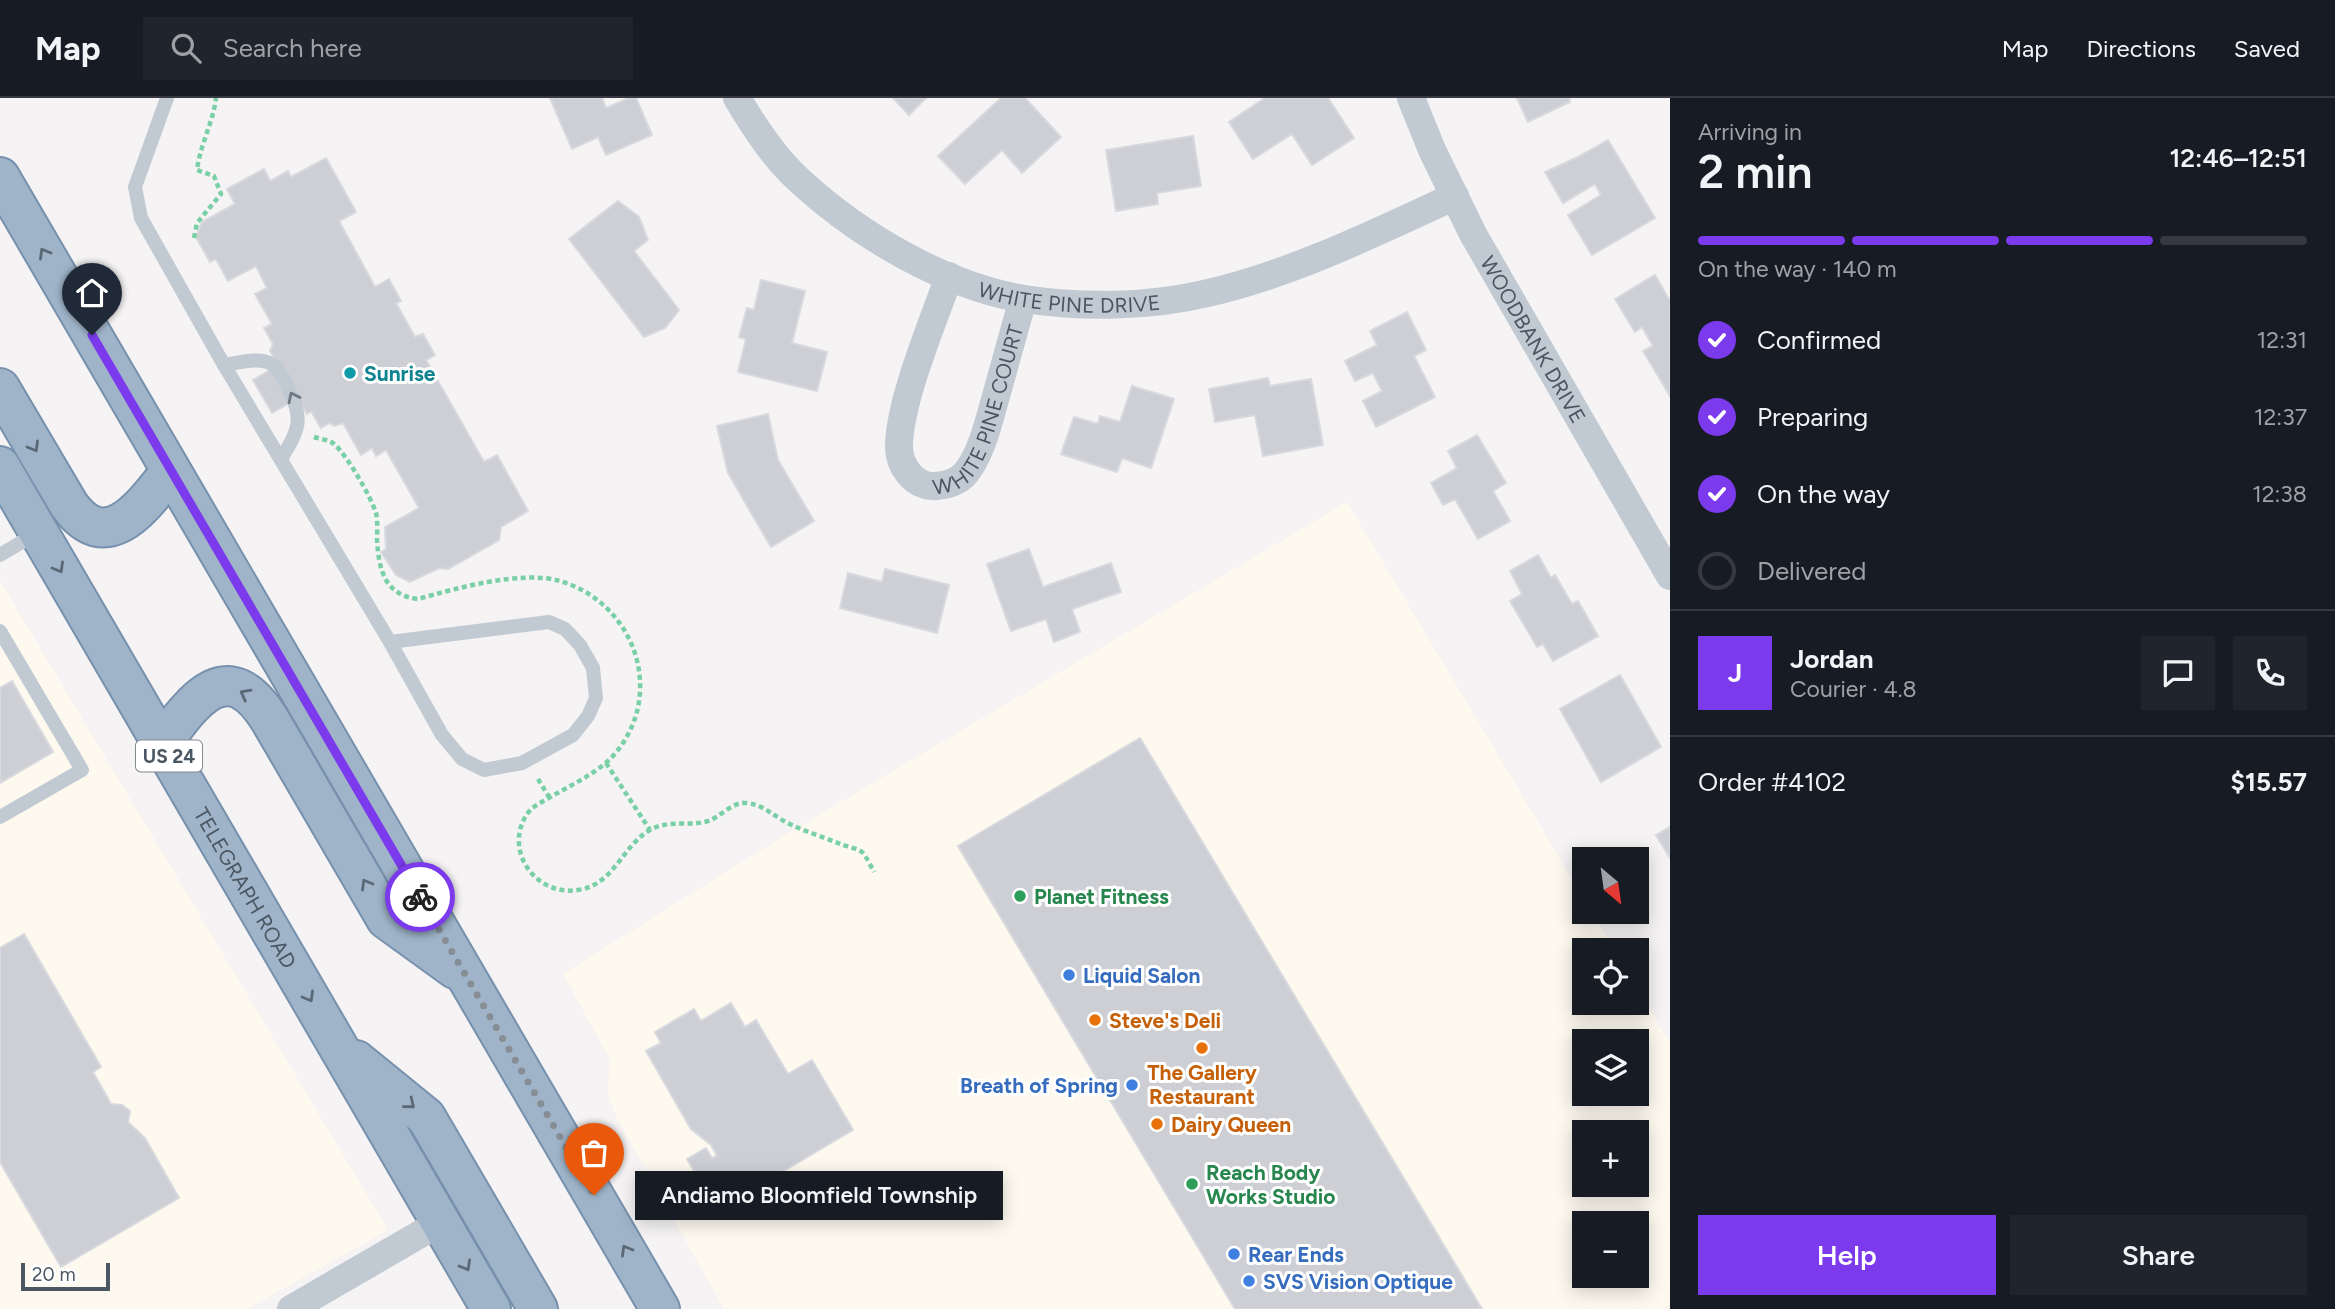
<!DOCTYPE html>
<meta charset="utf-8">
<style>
body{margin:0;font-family:Figtree,sans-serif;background:#20242c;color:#f1f3f6;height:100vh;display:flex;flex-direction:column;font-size:26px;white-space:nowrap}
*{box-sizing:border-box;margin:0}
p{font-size:23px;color:#9ea1a6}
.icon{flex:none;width:38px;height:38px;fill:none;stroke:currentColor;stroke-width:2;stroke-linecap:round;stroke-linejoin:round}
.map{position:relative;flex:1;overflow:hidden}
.details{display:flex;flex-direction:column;background:#171b24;width:665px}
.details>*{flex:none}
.needle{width:46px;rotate:151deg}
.controls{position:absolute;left:1572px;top:749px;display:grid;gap:14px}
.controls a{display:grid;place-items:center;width:77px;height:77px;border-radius:0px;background:#171b24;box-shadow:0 4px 18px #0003;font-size:35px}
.scale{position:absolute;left:21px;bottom:18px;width:89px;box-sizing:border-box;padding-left:7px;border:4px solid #4a5661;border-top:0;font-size:19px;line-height:24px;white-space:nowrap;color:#4a5661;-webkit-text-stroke:5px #fff;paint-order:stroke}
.pin{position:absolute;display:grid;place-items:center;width:60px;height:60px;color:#fff;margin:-72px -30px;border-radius:50% 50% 50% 0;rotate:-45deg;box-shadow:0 0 7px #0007}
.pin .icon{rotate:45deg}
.courier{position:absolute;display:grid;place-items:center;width:70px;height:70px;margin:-35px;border:5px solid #7c3aed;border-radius:50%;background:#fff;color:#222;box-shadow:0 2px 9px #0007}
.bubble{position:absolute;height:49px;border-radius:0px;background:#171b24;box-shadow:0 4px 18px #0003;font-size:23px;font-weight:600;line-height:49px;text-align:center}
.summary em{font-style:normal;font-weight:600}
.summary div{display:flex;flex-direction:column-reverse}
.summary{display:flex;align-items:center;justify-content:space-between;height:119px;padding:0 28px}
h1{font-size:46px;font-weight:600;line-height:52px}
.bar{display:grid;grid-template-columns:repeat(4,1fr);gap:10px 7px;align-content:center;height:84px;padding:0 28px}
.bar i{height:9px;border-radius:5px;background:#363941}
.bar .active{background:#7c3aed}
.bar p{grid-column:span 4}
.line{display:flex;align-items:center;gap:18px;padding:0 28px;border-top:2px solid #363941}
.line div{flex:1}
.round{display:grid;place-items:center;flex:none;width:74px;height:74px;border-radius:0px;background:#20242c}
ol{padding:0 28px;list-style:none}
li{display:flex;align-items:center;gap:21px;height:77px}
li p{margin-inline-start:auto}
li .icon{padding:7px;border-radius:50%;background:#7c3aed;color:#fff;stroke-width:4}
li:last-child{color:#9ea1a6}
li i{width:38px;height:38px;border:4px solid #363941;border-radius:50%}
.cta{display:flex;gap:14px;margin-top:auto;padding:14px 28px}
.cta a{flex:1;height:80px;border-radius:0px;background:#7c3aed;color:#fff;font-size:28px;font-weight:600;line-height:80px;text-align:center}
.cta a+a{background:#20242c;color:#f1f3f6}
header{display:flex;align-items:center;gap:42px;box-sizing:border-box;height:98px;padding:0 35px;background:#171b24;border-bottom:2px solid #363941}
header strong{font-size:33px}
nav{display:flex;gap:38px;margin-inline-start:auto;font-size:24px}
.search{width:490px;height:63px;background:#20242c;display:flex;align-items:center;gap:18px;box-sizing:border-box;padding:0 24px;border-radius:0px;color:#9ea1a6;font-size:26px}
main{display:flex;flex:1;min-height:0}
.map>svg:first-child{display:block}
.commercial{fill:#fdf9ef;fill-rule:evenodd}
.building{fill:#cdcfd5;stroke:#d7d9de;stroke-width:2}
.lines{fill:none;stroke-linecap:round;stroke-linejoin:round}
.trunk-casing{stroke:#7690ad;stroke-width:42}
.path{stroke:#7ad0a6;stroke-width:4.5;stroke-dasharray:5 3.5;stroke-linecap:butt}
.service{stroke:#c1cad2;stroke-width:14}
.minor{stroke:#c1cad2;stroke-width:28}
.trunk{stroke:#9fb4c9;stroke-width:38}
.oneway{stroke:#5b6976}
.oneway2{stroke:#6e7983}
.done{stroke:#868d94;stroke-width:7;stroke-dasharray:0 12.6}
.route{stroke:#7c3aed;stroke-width:9}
.culture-dot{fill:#0f9aa8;stroke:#fff;stroke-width:2.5}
.leisure-dot{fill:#2e9e5b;stroke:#fff;stroke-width:2.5}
.shop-dot{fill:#3f7fe0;stroke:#fff;stroke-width:2.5}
.food-dot{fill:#e8710a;stroke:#fff;stroke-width:2.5}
.labels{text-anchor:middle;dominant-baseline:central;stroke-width:6;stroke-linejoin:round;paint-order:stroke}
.shield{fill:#fff;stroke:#808990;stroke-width:2}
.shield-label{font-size:19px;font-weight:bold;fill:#4a5661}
.street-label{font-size:21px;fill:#4a5661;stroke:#fff}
.culture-label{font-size:21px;font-weight:bold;fill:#0d838f;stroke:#fff;text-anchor:start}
.leisure-label{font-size:21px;font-weight:bold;fill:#27864d;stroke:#fff;text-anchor:start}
.shop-label{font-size:21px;font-weight:bold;fill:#366cbe;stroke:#fff;text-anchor:start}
.food-label{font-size:21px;font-weight:bold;fill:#c56008;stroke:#fff;text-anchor:start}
</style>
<header>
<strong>Map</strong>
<div class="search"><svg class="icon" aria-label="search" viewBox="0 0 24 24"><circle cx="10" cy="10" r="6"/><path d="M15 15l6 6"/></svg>Search here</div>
<nav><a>Map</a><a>Directions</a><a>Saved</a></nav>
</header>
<main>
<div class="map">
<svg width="1670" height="1211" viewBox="0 0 1670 1211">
<rect width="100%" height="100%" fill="#f5f3f3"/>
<!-- commercial -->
<g class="commercial">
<path d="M1347,404L1584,801V814H1592L1615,852H1584V905H1636V888L1670,945V1211H724L617,1020L609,1001L608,989L610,961L563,876L785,737ZM1584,943H1636V996H1584ZM1584,1034H1636V1087H1584ZM1584,1125H1636V1178H1584Z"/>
<path d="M0,483L388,1132L247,1211H0Z"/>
</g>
<!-- building -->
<g class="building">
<path d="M550,0H602L606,10L629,0H636L652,37L606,57L598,39L572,51Z"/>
<path d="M893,0H926L909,17Z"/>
<path d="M1001,0H1025L1061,39L1022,75L1002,52L965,86L938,58Z"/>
<path d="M1265,0H1328L1354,40L1312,67L1292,36L1253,61L1229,24Z"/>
<path d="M1517,0H1569L1570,4L1528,24Z"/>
<path d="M1193,38L1201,88L1157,95L1158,106L1116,113L1106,52Z"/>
<path d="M1608,42L1655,120L1592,157L1568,117L1601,97L1595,86L1563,105L1545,74L1578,59Z"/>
<path d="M326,60L356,114L339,123L375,189L389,181L401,203L396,205L415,239L423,236L435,257L426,262L484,364L497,357L528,413L501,429L499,442L448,471L439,470L410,484L396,477L381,454L386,451L385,429L419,410L386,352L376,358L372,350L361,357L343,325L335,328L329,325L321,330L311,313L307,316L298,300L272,315L253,282L279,267L270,253L273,246L264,230L272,226L255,196L267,190L256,168L228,183L216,161L210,164L196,139L202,124L235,106L227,91L264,71L270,83L288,73L291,79Z"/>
<path d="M618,103L639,119L648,142L634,153L679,212L665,230L644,239L569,141Z"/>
<path d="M1655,177L1670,203V298L1643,253L1653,248L1642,229L1635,234L1615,201Z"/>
<path d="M761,182L805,193L792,245L827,254L817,293L738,274L746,241L739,239L747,210L754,212Z"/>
<path d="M1407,214L1426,252L1414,258L1435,299L1376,329L1363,303L1382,293L1373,275L1355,283L1345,263L1377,247L1370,233Z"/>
<path d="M1268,280L1270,288L1311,281L1323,347L1263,358L1255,317L1215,324L1209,291Z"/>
<path d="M1132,288L1174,301L1151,370L1122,360L1117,374L1061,356L1074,319L1098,326L1100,318L1120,324Z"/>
<path d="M768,316L778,362L814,423L771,449L728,375L717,328Z"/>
<path d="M1477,337L1506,385L1493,393L1510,423L1478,441L1455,401L1443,407L1431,385L1457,370L1448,353Z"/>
<path d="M1029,451L1043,489L1111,465L1121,494L1072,511L1080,534L1054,544L1046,521L1011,533L987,466Z"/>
<path d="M1538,457L1551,480L1555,477L1572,506L1578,503L1598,538L1553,563L1543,546L1537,549L1510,503L1522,496L1510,473Z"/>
<path d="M885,471L949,487L937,535L840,510L848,475L882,484Z"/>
<path d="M1620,577L1661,649L1601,684L1560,611Z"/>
<path d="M12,583L53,654L0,685V590Z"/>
<path d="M1140,640L1482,1211H1235L958,748Z"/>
<path d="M1670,729V760L1656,737Z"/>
<path d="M24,836L101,969L93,974L111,1006L122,1007L130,1013L128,1024L145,1040L179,1100L61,1169L0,1064V850Z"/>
<path d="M731,905L745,929L756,922L788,976L812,962L853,1032L740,1099L725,1074L721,1076L726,1084L707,1095L687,1061L706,1050L712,1060L717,1058L711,1047L691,1031L646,953L661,945L655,934L694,911L701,923Z"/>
</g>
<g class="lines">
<!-- trunk casing -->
<g class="trunk-casing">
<g id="trunk">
<path d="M0,79L660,1211"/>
<path d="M0,290L69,407C108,461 145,405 171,373"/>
<path id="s4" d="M0,368L491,1211"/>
<path d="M162,646C193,602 228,554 270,622L386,821L455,871"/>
<path d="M356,962L426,1019L538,1211"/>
</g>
</g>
<!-- path -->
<g class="path">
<path d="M194,140L197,125L221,96L214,78L197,72C200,47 213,25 216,0"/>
<path d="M314,339C320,341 330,342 334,346C347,357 371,399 376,415C378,424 377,434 377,442C379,473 385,497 418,501C457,490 522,472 560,483C637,506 667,599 612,659C592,680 555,694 531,711C500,747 533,799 578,792C614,787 622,748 650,732C669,721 689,729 708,723C721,719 731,704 746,705C762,706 771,716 784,723C802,733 824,739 843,747C849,749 859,751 863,755C867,760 871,768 874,774"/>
<path d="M606,665L650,732"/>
<path d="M538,681L549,699"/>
</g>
<!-- service -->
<g class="service">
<path d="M167,0L135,89L141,120L224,267L390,544L442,637L462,661L484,672L522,665L573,637L588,618L596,600L593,570L580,547L565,531L549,524L390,544"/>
<path d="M224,267C238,265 261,258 273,267C280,272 285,283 288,290C305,322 298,333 281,361"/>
<path d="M0,457L37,435"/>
<path d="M0,533L82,672L0,719"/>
</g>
<!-- minor -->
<g class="minor">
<path id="s1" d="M737,0C755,30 775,61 801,84C860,138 945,188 1024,201C1083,210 1150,209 1208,195C1294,175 1375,135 1455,98"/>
<path id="s2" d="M1411,0L1432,52L1473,136L1670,478"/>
<path id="s3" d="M949,178C933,225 901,298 899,346C898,367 914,390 936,388C949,387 961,383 968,372C983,351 989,322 996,298C1005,265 1014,233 1023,201"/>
<path d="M291,1211L441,1124"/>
</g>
<!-- trunk -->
<use href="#trunk" class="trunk"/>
</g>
<!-- one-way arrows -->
<defs><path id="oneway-chevron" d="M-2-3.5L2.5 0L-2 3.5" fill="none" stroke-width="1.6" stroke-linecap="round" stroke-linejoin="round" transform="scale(1.75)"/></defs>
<g class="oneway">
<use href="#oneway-chevron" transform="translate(44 155) rotate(-120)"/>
<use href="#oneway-chevron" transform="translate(34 349) rotate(60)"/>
<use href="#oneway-chevron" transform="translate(59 470) rotate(60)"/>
<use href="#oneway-chevron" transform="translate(245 596) rotate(-152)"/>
<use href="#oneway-chevron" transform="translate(366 786) rotate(-120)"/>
<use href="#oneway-chevron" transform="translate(309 899) rotate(60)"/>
<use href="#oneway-chevron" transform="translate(410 1006) rotate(39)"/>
<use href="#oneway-chevron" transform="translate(626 1152) rotate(-120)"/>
<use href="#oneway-chevron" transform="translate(466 1168) rotate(60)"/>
</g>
<use class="oneway2" href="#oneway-chevron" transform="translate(293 299) rotate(-116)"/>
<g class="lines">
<!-- done -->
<path class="done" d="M420,799L594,1097"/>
<!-- route -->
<path class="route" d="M92,237L420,799"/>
</g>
<!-- markers -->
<circle class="culture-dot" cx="350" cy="275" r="7"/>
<g class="leisure-dot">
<circle cx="1020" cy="798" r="7"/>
<circle cx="1192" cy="1086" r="7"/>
</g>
<g class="shop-dot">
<circle cx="1069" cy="877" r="7"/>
<circle cx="1132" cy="987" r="7"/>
<circle cx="1234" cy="1156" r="7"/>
<circle cx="1249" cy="1183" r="7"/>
</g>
<g class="food-dot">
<circle cx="1095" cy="922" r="7"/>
<circle cx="1202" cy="950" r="7"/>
<circle cx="1157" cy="1026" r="7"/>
</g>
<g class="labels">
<!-- shield labels -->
<rect class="shield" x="136" y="642.5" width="66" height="31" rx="5"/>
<g class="shield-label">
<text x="169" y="658">US 24</text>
</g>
<!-- street labels -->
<g class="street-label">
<text stroke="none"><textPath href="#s1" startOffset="406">WHITE PINE DRIVE</textPath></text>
<text stroke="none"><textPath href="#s2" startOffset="271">WOODBANK DRIVE</textPath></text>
<text stroke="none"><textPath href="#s3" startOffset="332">WHITE PINE COURT</textPath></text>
<text stroke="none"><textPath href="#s4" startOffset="488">TELEGRAPH ROAD</textPath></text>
</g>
<!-- culture labels -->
<g class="culture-label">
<text x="364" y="275">Sunrise</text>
</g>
<!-- leisure labels -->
<g class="leisure-label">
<text x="1034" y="798">Planet Fitness</text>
<text x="1206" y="1074">Reach Body<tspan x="1206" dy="24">Works Studio</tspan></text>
</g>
<!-- shop labels -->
<g class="shop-label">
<text x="1083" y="877">Liquid Salon</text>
<text x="1118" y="987" text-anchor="end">Breath of Spring</text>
<text x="1248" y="1156">Rear Ends</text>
<text x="1263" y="1183">SVS Vision Optique</text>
</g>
<!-- food labels -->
<g class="food-label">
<text x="1109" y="922">Steve's Deli</text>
<text x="1202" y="974" text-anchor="middle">The Gallery<tspan x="1202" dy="24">Restaurant</tspan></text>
<text x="1171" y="1026">Dairy Queen</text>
</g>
</g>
</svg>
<div class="controls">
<a><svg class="needle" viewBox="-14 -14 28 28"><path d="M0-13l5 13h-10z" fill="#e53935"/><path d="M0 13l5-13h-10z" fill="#9ea1a6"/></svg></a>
<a><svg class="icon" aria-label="locate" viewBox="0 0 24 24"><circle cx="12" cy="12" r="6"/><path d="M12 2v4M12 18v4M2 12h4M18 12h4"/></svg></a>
<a><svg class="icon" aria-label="layers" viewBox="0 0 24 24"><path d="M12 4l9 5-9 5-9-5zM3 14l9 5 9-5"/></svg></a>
<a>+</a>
<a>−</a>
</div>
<div class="scale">20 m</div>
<div class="pin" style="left:594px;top:1097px;background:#ea580c"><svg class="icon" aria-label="bag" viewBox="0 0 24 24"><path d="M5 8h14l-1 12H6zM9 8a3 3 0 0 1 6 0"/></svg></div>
<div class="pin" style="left:92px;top:237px;background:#1f2937"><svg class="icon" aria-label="home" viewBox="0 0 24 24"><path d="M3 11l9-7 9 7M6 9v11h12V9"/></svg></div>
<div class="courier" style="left:420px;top:799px"><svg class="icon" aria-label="bike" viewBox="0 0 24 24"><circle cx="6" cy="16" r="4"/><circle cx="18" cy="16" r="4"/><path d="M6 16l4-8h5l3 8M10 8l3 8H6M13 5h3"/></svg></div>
<div class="bubble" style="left:635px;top:1073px;width:368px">Andiamo Bloomfield Township</div>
</div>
<section class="details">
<div class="summary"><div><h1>2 min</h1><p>Arriving in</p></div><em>12:46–12:51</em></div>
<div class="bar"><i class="active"></i><i class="active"></i><i class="active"></i><i></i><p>On the way · 140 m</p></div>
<ol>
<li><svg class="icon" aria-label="check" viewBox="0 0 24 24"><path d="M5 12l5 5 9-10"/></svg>Confirmed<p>12:31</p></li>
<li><svg class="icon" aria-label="check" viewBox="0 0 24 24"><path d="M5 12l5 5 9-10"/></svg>Preparing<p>12:37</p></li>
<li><svg class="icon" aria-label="check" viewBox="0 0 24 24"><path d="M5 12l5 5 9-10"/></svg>On the way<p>12:38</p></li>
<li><i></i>Delivered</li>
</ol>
<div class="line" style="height:126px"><b class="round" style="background:#7c3aed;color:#fff">J</b><div><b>Jordan</b><p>Courier · 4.8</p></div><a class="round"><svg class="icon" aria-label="chat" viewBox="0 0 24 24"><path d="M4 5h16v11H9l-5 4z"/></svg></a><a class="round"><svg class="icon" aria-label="phone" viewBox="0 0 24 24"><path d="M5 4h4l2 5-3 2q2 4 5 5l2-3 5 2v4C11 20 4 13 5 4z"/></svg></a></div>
<div class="line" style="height:91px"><div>Order #4102</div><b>$15.57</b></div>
<div class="cta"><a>Help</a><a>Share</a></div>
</section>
</main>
